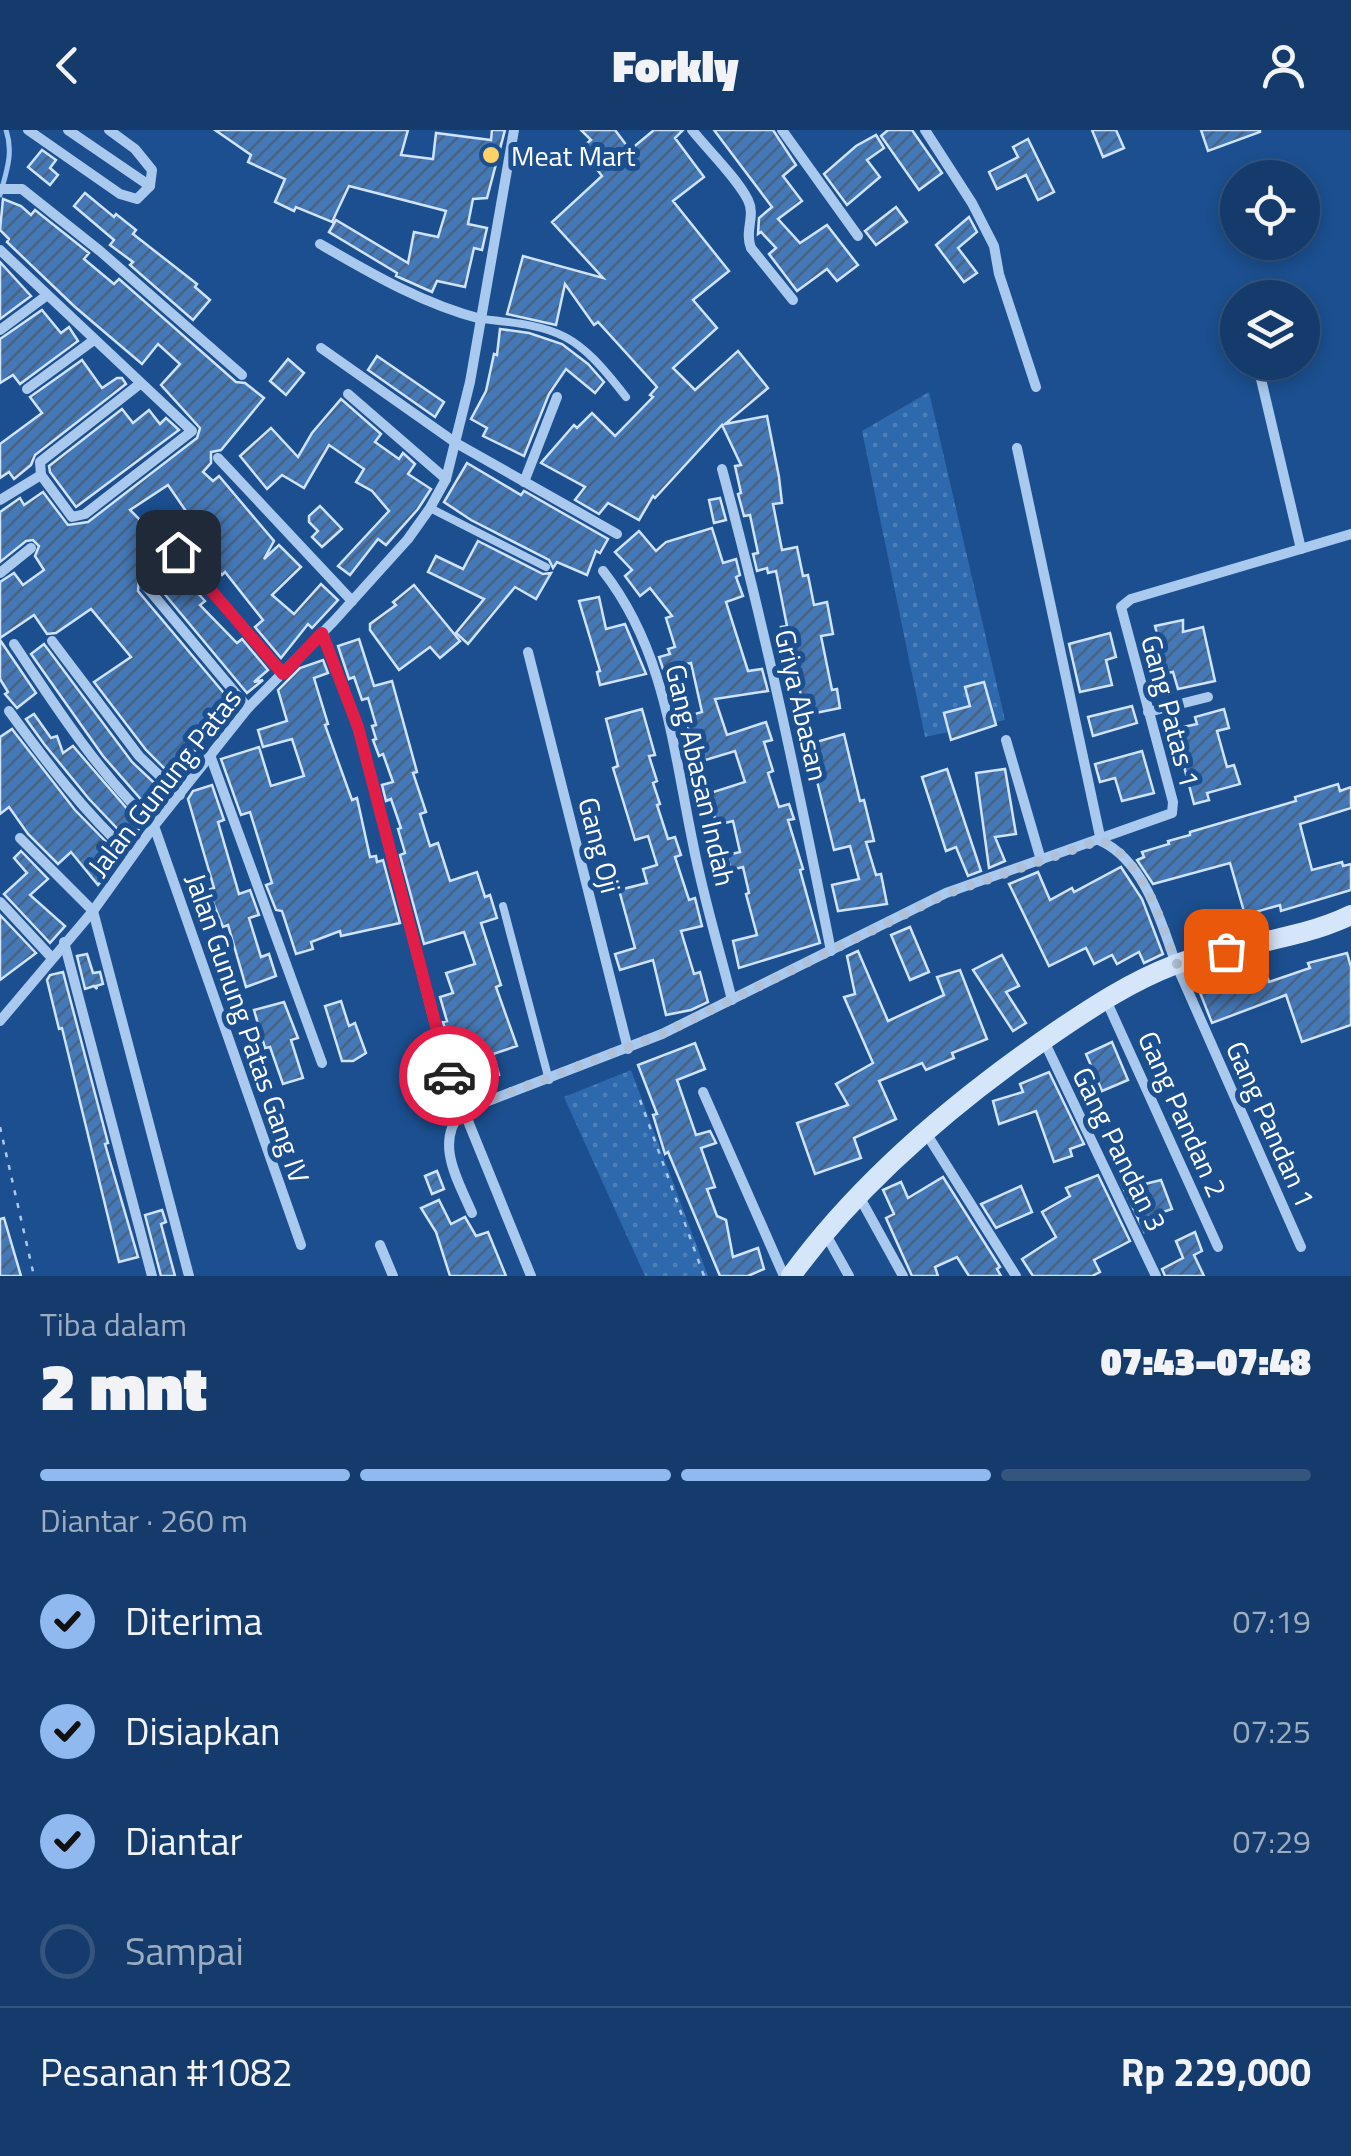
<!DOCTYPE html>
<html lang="id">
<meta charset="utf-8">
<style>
body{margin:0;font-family:"Titillium Web",sans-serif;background:#1d4271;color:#f1f3f6;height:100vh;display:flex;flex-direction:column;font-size:38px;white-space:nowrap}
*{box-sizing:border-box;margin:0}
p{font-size:32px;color:#9dadc1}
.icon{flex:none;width:55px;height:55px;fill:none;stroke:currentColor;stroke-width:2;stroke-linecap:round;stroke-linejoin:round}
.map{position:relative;height:1146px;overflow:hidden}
.sheet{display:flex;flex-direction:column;background:#143b6b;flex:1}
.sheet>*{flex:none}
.buttons{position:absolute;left:1220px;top:30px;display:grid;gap:20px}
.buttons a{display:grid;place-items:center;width:100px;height:100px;border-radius:50%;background:#143b6b;box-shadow:0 5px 15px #0003,0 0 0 2px #33557e;font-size:50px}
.pin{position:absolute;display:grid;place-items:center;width:85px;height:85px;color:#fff;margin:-42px;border-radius:20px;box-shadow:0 5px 15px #0006}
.courier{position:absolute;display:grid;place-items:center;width:100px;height:100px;margin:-50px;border:8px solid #e11d48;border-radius:50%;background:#fff;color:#222;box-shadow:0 2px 12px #0007}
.summary em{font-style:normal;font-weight:800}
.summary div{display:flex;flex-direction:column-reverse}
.summary{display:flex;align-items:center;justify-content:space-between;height:170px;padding:0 40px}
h1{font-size:65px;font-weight:800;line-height:75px}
.bar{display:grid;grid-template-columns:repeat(4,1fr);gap:15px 10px;align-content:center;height:120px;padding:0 40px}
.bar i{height:12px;border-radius:8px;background:#33557e}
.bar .selected{background:#90b9f0}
.bar p{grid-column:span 4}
.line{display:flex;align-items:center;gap:25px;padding:0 40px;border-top:2px solid #33557e}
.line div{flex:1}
ol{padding:0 40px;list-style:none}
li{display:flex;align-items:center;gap:30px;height:110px}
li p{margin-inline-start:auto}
li .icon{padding:10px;border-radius:50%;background:#90b9f0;color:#111;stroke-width:4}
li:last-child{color:#9dadc1}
li i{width:55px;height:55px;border:5px solid #33557e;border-radius:50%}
header{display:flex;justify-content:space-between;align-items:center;height:130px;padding:0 40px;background:#143b6b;font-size:45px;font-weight:800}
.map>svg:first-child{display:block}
.grass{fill:url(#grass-dots)}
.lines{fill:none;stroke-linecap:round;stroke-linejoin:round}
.stream{stroke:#9cc4f0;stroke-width:5}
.building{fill:url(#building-hatch);stroke:#cfe3fa;stroke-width:2.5;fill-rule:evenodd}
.path{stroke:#a9c9ee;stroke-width:2.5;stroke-dasharray:5 8;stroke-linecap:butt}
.lane{stroke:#a9c9ee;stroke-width:8}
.street{stroke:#a9c9ee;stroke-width:10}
.secondary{stroke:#d6e6fa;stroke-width:20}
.done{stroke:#afc1d8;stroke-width:10;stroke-dasharray:0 18}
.route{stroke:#e11d48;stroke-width:12}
.poi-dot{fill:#ffd166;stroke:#1b4f8f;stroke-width:4}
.labels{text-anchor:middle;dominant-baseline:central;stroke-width:10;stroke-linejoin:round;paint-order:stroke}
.poi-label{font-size:28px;fill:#fff;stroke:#1b4f8f;text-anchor:start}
.street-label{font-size:28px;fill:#fff;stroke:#1b4f8f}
</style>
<header><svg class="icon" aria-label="back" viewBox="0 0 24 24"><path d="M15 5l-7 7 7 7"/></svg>Forkly<svg class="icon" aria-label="person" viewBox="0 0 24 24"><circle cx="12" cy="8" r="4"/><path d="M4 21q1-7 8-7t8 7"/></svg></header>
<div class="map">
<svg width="1351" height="1146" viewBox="0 0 1351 1146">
<defs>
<pattern id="grass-dots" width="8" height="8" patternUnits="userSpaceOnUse" patternTransform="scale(2.5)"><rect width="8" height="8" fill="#2e69ad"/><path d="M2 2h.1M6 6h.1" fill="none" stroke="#4d80b9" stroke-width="1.8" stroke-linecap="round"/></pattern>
<pattern id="building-hatch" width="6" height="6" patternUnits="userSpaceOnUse" patternTransform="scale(2.5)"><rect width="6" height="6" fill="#4478b7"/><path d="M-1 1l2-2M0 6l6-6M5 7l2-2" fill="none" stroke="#486282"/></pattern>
</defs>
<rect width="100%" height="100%" fill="#1b4f8f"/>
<!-- grass -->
<g class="grass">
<path d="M929,262L1005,590L925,607L862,301Z"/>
<path d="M631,940L708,1146H645L564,967Z"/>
</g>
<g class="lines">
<!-- stream -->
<path class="stream" d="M0,65C6,43 14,23 6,0"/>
</g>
<!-- building -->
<g class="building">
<path d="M215,0H408L401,25L433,29L436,3L491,10L492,0H505L487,68L473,69L468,94L487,98L482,120L474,118L465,157L437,151L432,162L396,146L397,143L329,102L336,90L408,133L414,102L438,107L446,81L349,56L332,92L296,77L294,81L275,72L285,49L248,32L251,25Z"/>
<path d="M581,0H615L630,20L654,0H683L675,8L704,47L673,71L729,141L693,170L717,198L673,238L695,260L738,221L768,258L725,294L767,286L779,347L782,373L773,374L782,420L797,417L803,446L808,445L814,475L827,472L833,504L821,506L832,560L837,559L840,578L796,587L793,568L801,566L790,513L785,515L781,497L787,496L776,441L768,443L767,438L757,441L753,424L758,423L750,385L744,386L738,364L741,363L735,336L741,335L722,295L655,368L653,366L639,390L608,373L599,384L575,370L585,357L541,333L574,295L577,298L592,283L615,306L653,267L650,265L657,257L598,192L594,195L565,154L556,195L507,184L523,126L603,148L552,92L602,46L581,18L591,10Z"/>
<path d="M714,0H773L796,35L783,46L802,71L778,89L800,113L827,95L858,135L837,151L827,139L797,161L769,124L776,118L761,102L758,104L759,88L772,77Z"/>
<path d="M888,0H912L942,43L919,60L881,6Z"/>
<path d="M1092,0H1116L1124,18L1103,27Z"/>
<path d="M1201,0H1260V2L1208,21Z"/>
<path d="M876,5L884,18L867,30L880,47L847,75L824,44L856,16Z"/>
<path d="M1028,9L1054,62L1038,70L1026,45L997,59L989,42L1018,27L1013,17Z"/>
<path d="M42,20L56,30L50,38L58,45L50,55L28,37Z"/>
<path d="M85,63L114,87L116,84L136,100L133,104L197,154L195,157L210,170L193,190L130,135L133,132L110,115L114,110L74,76Z"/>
<path d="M3,69L21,76L31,85L35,80L89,123L84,129L114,154L119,149L236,252L245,253L264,268L221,320L211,322V333L203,342L213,351L219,346L274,411L264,429L279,415L301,437L272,465L294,484L321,454L338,470L312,498L308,494L281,528L255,497L263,490L225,442L222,445L191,409L188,408L183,414L173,416L168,431L205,471L200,475L237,513L242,509L268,540L254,552L263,550L247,563L152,449L144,446L139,449L138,461L234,575L225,582L229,588L221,598L217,594L197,619L168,642L146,620L94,552L131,527L91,479L56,503L47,504L34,485L0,508V452L14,443L23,455L44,440L35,426L39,416L33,410L26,411L0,432V382L20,368L24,375L43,362L68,395L88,392L197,308L200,298L161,255L180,234L158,214L142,234L75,177L7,112L9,109L0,100ZM168,355L190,387L161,411L130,380Z"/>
<path d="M896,77L907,92L876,115L865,101Z"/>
<path d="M969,87L977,102L958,118L977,143L964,152L936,115Z"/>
<path d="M0,132L31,166L0,189Z"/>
<path d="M42,180L61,203L69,197L78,211L20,254L13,245L0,253V209Z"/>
<path d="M500,199L529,203L562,214L588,234L604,252L595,263L566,239L549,264L524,326L483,306L487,298L471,289L486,261L494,224L497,225Z"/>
<path d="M377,226L444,272L435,287L368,240Z"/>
<path d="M288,229L304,243L286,265L270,251Z"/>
<path d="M82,230L102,258L117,248H122L126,254L35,325L31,335L14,349L9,342L0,348V314L42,283L30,267Z"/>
<path d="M341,269L381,304L375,312L399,329L403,323L415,334L408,344L431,359L418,379L386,415L378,409L350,445L338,436L389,381L372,361L356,352L364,339L329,315L304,358L282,345L267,359L240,326L271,298L298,327L312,303Z"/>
<path d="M122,279L133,293L149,280L160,294L166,288L179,300L76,377L50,342L49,336Z"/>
<path d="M467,333L521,365L524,361L608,409L600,423L596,421L587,445L557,432L553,438L549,430L471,390L444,372Z"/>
<path d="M720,368L726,390L714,393L709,370Z"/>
<path d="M320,376L342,399L322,417L312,407L318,401L309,392V386Z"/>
<path d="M712,398L723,433L736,429L740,445L736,447L743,466L726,472L748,541L762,539L768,561L715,569L727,605L766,592L772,610L764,612L773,641L768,643L779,677L789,674L794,689L788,690L803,739L800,740L820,813L739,838L733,811L757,805L746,764L749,763L743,737L731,740L727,725L740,722L733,691L717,695L707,664L745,652L735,621L699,632L685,587L702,582L691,533L663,539L659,527L670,524L668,519L675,517L666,488L672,486L650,458L640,466L625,446L632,440L615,422L639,401L656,421L666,412Z"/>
<path d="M478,411L543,444L551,443L536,469L515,457L468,514L456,503L484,469L428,442L436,426L463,439Z"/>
<path d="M414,455L460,511L440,528L430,517L399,540L370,500V494L396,475L393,472Z"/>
<path d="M599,467L606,499L625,494L646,544L600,555L597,542L600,541L579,471Z"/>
<path d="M1183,490V502L1203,497L1215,551L1178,559L1173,542L1167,543L1155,496Z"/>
<path d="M1110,503L1116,527L1106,530L1112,555L1080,562L1069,514Z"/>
<path d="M359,509L374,556L392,551L417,642L413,643L426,682L420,684L430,716L438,713L450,751L477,742L485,767L490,765L497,788L481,793L501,855L496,857L517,916L493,924L499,945L463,956L457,940L472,935L463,908L449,913L443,892L447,891L440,867L453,863L446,843L475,834L464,802L424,814L400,725L405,723L398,699L401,698L391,669L386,671L382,655L393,652L383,624L379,626L373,610L376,609L372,596L376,595L368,568L362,570L354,547L349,549L338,516Z"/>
<path d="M0,510L36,563L17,578L5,564L8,562L0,549Z"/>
<path d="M44,514L132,632L166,664L152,682L103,626L31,524Z"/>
<path d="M323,530L328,543L314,548L328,594L325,595L352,670L357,668L370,727L376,726L377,732L383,730L400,793L341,806L340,801L311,812L313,819L296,824L282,781L276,780L266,755L272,753L250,682L241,685L221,629L259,617L271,656L304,646L292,609L263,617L258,600L287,591L278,560L300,538Z"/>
<path d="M984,552L996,595L951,610L944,583L970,576L965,557Z"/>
<path d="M1132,576L1137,593L1093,606L1088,587Z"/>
<path d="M642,579L655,625L649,626L657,651L653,653L660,674L657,675L668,709L675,707L681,725L675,727L689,770L695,768L702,796L681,801L694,844L700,842L708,872L691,880L666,885L653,830L620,840L615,824L635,818L619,760L647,753L643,739L657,735L648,706L635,710L613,638L618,636L606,589Z"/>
<path d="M1224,579L1229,598L1217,601L1227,637L1234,635L1240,654L1207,663L1209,670L1194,674L1174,599L1197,594L1195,587Z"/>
<path d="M34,584L51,608L57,606L63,623L73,616L141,695L131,713L89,669L44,614L26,589Z"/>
<path d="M12,599L75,680L121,727L98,755L71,722L58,734L28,704L9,677L0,684V607Z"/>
<path d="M844,604L860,671L864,670L874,711L866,712L876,745L881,744L887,774L838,781L832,755L859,749L850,716L834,720L815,643L809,645L802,616Z"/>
<path d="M1142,621L1154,663L1122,671L1115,648L1100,652L1095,634Z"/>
<path d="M947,639L981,741L968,746L956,717L946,721L922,647Z"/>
<path d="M1005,639L1016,704L995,707L1005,731L989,738L976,643Z"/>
<path d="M1338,654L1340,661L1351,657V678L1300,694L1312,740L1342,732L1343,736L1351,734V760L1281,781L1280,775L1245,785L1230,733L1153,754L1137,730L1144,727L1142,722L1169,714L1168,711L1190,705V702L1296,671L1295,667Z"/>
<path d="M212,655L224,690L218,692L239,764L250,760L259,785L249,788L261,827L269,824L276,846L246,857L228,795L223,797L208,760L214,758L188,669L193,661Z"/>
<path d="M21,721L48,749L30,765L65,796L50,813L4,764L27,743L14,728Z"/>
<path d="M1121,737L1142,769L1163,824L1144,833L1139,822L1117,834L1112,825L1094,834L1086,818L1049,836L1009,754L1038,742L1050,770L1072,758L1074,762Z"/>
<path d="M0,785L36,823L0,850Z"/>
<path d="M910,797L929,842L910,850L891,805Z"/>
<path d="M858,821L888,891L944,865L937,847L960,840L987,909L952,923L954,928L926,940L922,933L879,951L896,989L854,1008L861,1028L815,1044L797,993L848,975L836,954L873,933L844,867L855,864L847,826Z"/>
<path d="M1347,823L1351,837V895L1302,912L1286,865L1212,893L1199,860L1263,835L1269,852L1310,838L1308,833Z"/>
<path d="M87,824L93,843L100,842L103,854L96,856L97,859L94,856L85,859L77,826Z"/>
<path d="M1002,825L1019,856L1006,862L1026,893L1013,901L973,840Z"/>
<path d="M63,842L108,1013L105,1014L138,1127L119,1132L62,898L59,899L47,850L50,845Z"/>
<path d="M341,871L349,896L355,893L366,923L353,931H342L325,876Z"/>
<path d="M284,872L298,908L291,910L303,948L283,954L270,917L265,918L254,880Z"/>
<path d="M1112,912L1128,950L1102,961L1086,924Z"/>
<path d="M695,913L705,939L677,950L696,1005L710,1001L716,1013L701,1018L715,1057L707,1059L717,1086L726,1090L733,1127L758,1118L764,1139L748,1146H720L668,1022L665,1024L653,985L657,984L638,935Z"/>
<path d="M1049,942L1084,1014L1070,1019L1072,1026L1054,1032L1036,981L999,994L993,971L1023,962L1020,954Z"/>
<path d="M437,1041L444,1059L432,1064L425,1046Z"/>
<path d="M1098,1045L1130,1111L1094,1130L1100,1142L1092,1146H1033L1022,1129L1056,1107L1042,1082L1070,1066L1066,1058Z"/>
<path d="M943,1047L1000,1137L997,1139L1001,1146H969L957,1127L935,1137L938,1146H912L886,1088L894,1084L883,1060L901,1052L908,1068Z"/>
<path d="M1131,1050L1133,1057L1161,1050L1172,1079L1140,1090L1145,1103L1121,1053Z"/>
<path d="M1021,1056L1032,1082L996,1098L981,1074Z"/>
<path d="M439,1070L451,1094L465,1087L476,1106L488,1102L506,1146H450L436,1102L421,1078Z"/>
<path d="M162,1080L166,1092L161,1094L175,1146H161L145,1085Z"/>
<path d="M4,1088L21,1146H0V1089Z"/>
<path d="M1195,1102L1202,1121L1194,1125L1204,1146H1165L1162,1139L1183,1128L1176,1111Z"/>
</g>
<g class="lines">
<!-- path -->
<g class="path">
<path d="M640,970L704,1146"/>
<path d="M0,997L34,1146"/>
</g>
<!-- lane -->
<g class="lane">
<path d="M481,189C562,197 576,203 626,267"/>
<path d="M430,378L546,437"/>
<path d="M503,776L549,950"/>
</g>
<!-- street -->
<g class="street">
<path d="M28,0L120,64L137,69L150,56L152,40L135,19L109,0"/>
<path d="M68,0L150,56"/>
<path d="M692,0C708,20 737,48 748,70C756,86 744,101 751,118L793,170"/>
<path d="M782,0L858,106"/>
<path d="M925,0L972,73L994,116L999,144L1036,257"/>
<path d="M0,59H22L100,121L242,245"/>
<path d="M320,114C372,144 423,174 481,189"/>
<path d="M0,120L192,301L85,384L72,387L41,345L40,332L141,253"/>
<path d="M1241,164L1242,168"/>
<path d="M0,200L46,166"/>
<path d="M321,218L456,313L617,404"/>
<path d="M1257,232L1301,419"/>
<path d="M27,259L94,210"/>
<path d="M348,264L446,349"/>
<path d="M1017,318L1101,711"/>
<path d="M218,328L352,471"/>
<path d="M722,339C765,498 799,660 831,821"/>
<path d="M524,352L557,267"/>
<path d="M0,370L41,345"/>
<path d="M179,422L283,544"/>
<path d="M603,441C665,520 673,618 693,714C703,766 719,818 732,870"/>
<path d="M0,443L31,418"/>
<path d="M145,455L248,578"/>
<path d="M322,503L358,597L446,937L531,1146"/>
<path d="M52,511L139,626L180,665"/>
<path d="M14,514C57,579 98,642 154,696L301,1115"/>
<path d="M528,522L628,919"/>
<path d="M9,581C47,633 84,682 132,726"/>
<path d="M1148,582L1208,567"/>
<path d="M1006,610L1041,730"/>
<path d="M210,625L322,933"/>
<path d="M20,708L93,781L189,1146"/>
<path d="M1101,711C1145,732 1161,792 1176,834L1301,1117"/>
<path d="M0,772L52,828"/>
<path d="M64,812L152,1146"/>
<path d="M1106,870L1218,1117"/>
<path d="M0,891L93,781L154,696L248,578L334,491L408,409L430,378L446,349L470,252L514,0"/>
<path d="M1044,911L1156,1146"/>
<path d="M703,962L784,1146"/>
<path d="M926,1003L1016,1146"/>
<path d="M860,1068L903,1146"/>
<path d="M472,1083C458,1050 434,1013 462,981L662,904L946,763L1172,683L1173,672L1121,477L1131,469L1351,404"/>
<path d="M825,1103L849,1146"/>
<path d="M380,1115L393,1146"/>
</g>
<!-- secondary -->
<path class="secondary" d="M791,1146C860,1051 958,969 1054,903C1092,877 1132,851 1174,835C1232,813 1295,812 1351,785"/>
</g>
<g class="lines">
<!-- done -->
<path class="done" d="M449,946L462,981L662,904L946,764L1101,710C1145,732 1161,792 1176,834L1226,821"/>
<!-- route -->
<path class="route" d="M178,422L283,544L322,503L358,597L449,946"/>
</g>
<!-- markers -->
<circle class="poi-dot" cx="491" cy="25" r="10"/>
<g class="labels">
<!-- poi labels -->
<g class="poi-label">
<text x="511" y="25">Meat Mart</text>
</g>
<!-- street labels -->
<g class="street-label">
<text transform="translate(802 575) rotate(77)">Griya Abasan</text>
<text transform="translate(1171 581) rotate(75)">Gang Patas 1</text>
<text transform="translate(701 645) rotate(77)">Gang Abasan Indah</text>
<text transform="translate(164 652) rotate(-52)">Jalan Gunung Patas</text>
<text transform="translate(600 715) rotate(76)">Gang Oji</text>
<text transform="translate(248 898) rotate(71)">Jalan Gunung Patas Gang IV</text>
<text transform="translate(1183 984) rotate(66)">Gang Pandan 2</text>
<text transform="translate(1271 994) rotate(66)">Gang Pandan 1</text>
<text transform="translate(1120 1019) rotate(64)">Gang Pandan 3</text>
</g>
</g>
</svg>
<div class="buttons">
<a><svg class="icon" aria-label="locate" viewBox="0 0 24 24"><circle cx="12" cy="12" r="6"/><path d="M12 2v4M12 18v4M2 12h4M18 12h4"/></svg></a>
<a><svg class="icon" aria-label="layers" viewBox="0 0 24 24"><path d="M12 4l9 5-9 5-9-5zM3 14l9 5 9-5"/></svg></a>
</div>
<div class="pin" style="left:1226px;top:821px;background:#ea580c"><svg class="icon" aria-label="bag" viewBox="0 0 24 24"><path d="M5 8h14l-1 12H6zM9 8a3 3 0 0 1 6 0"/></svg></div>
<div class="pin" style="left:178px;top:422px;background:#1f2937"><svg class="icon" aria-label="home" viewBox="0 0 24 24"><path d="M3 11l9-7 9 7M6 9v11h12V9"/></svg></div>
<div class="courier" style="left:449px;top:946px"><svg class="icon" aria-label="car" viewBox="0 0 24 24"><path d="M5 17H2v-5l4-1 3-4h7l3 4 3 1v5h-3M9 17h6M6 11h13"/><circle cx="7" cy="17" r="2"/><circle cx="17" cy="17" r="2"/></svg></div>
</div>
<section class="sheet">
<div class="summary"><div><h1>2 mnt</h1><p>Tiba dalam</p></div><em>07:43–07:48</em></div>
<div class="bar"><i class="selected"></i><i class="selected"></i><i class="selected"></i><i></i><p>Diantar · 260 m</p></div>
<ol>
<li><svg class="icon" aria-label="check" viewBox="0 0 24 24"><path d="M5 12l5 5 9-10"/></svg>Diterima<p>07:19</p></li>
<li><svg class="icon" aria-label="check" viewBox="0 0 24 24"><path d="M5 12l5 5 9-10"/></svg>Disiapkan<p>07:25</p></li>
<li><svg class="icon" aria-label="check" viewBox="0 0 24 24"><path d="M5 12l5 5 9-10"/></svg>Diantar<p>07:29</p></li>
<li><i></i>Sampai</li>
</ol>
<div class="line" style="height:130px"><div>Pesanan #1082</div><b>Rp 229,000</b></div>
</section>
